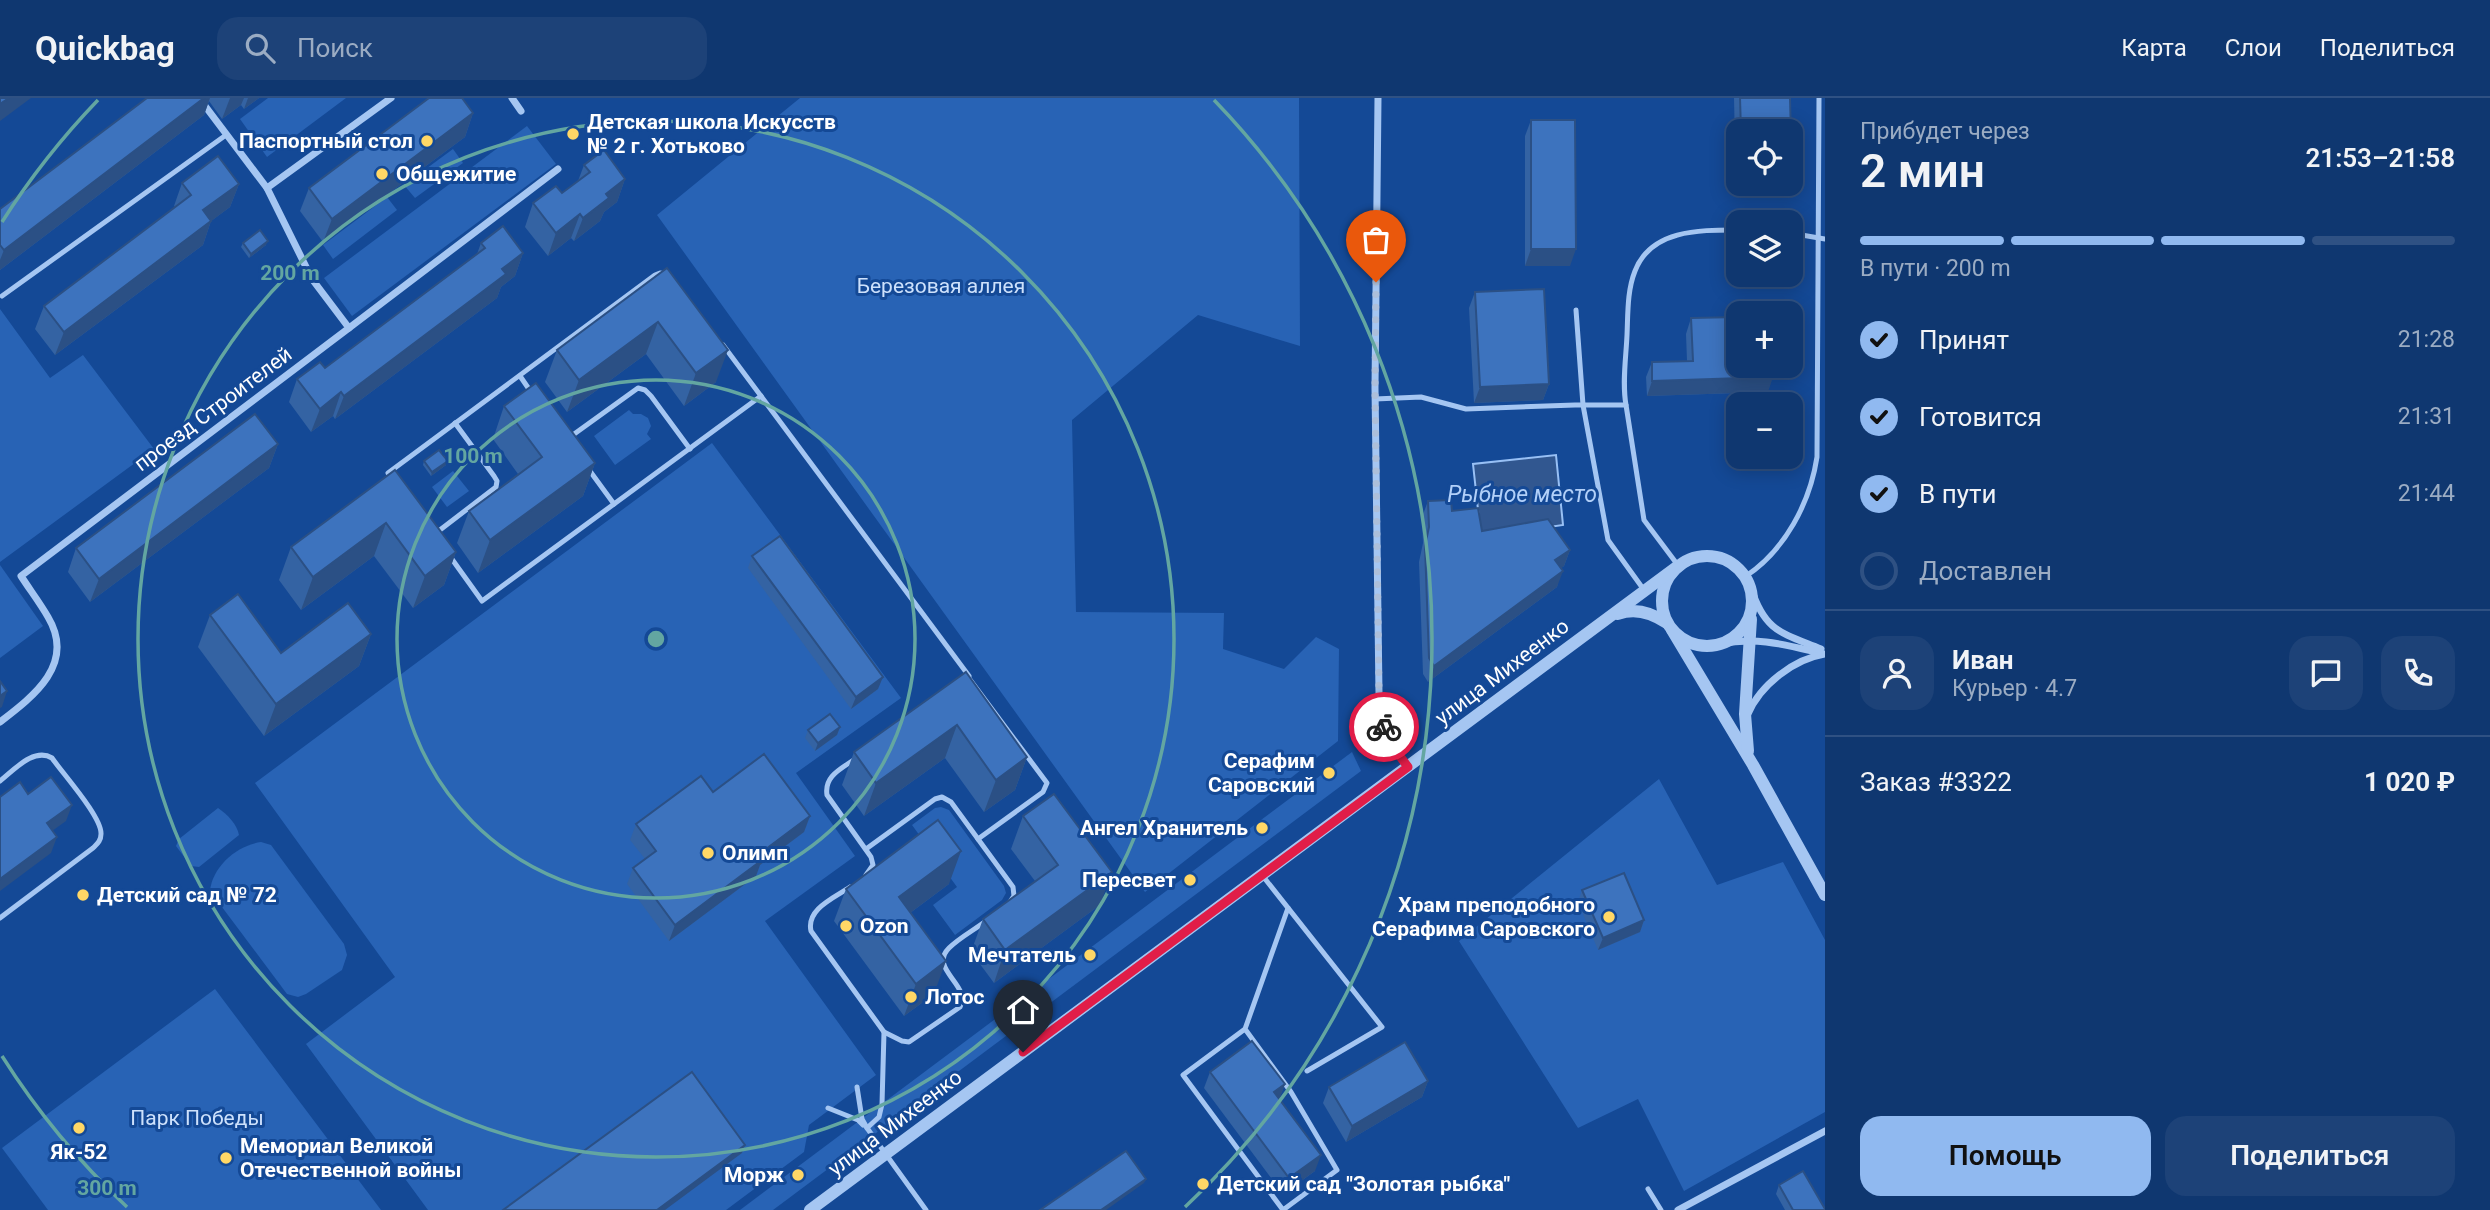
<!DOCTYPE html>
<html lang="ru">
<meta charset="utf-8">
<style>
body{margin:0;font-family:Roboto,sans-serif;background:#1d4278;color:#f1f3f6;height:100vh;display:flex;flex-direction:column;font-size:26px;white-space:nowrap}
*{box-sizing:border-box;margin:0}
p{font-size:23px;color:#9bacc3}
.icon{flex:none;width:38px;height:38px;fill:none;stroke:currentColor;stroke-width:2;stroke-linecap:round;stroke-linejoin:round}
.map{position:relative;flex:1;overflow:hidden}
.side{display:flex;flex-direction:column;background:#0f3770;width:665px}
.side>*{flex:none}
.buttons{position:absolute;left:1726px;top:21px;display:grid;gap:14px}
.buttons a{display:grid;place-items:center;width:77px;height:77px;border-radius:14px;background:#0f3770;box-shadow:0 4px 18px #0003,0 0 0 2px #2f5183;font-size:35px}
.pin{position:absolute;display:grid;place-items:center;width:60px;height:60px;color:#fff;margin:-72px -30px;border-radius:50% 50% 50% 0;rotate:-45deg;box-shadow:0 0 7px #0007}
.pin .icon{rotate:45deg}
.courier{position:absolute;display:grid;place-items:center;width:70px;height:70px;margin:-35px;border:5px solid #e11d48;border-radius:50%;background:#fff;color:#222;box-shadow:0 2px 9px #0007}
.summary em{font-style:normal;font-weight:600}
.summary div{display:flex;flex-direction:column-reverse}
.summary{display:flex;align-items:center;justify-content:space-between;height:119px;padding:0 35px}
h1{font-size:46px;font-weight:600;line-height:52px}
.bar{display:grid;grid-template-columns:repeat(4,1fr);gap:10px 7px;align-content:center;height:84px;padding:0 35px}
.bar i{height:9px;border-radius:5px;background:#2f5183}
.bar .selected{background:#90b9f0}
.bar p{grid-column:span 4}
.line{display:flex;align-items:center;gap:18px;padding:0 35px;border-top:2px solid #2f5183}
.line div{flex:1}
.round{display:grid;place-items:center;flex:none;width:74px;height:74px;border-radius:21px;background:#1d4278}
ol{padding:0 35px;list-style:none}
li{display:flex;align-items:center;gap:21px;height:77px}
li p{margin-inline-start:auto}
li .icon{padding:7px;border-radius:50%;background:#90b9f0;color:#111;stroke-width:4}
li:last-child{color:#9bacc3}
li i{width:38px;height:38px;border:4px solid #2f5183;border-radius:50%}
.primary-button{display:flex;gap:14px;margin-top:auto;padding:14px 35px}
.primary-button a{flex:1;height:80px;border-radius:21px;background:#90b9f0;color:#111;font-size:28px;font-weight:600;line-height:80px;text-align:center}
.primary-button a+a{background:#1d4278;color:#f1f3f6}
header{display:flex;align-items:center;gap:42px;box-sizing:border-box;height:98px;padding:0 35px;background:#0f3770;border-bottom:2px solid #2f5183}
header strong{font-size:33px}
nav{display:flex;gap:38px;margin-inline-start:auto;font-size:24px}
.search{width:490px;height:63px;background:#1d4278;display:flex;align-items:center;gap:18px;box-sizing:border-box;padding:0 24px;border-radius:21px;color:#9bacc3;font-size:26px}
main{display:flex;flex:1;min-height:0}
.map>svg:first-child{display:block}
.green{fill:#2863b5}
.water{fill:#315790;stroke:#98c0f5;stroke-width:2}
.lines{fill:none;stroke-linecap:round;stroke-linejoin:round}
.service{stroke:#a5c6f2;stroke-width:5}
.minor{stroke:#a5c6f2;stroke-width:7}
.tertiary{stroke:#a5c6f2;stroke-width:12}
.wall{fill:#3463a3}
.shaded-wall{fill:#2b5085}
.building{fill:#3d73be;stroke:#2b5085;stroke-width:2}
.done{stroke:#adbfda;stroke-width:7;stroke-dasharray:0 12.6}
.route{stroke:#e11d48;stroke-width:9}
.ring{fill:none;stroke:#63a6a1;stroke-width:3.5}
.poi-dot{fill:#ffd766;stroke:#144996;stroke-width:2.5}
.labels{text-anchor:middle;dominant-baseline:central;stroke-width:6;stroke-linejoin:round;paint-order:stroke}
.poi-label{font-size:21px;font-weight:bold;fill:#fff;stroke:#144996;text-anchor:start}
.park-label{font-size:21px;fill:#cde1fc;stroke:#144996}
.street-label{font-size:21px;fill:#fff;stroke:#144996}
.water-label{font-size:23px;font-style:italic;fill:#b2d0f9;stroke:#144996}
.centre{fill:#63a6a1;stroke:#144996;stroke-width:3.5}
.ring-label{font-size:21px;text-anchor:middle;font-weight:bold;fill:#63a6a1;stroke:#144996;stroke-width:6;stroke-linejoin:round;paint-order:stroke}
</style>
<header>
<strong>Quickbag</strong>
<div class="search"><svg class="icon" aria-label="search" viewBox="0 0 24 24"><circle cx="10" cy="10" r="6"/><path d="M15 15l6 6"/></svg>Поиск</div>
<nav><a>Карта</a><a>Слои</a><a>Поделиться</a></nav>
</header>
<main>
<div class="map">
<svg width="1825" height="1112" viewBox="0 0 1825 1112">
<rect width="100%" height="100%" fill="#144996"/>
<!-- green -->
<g class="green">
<path d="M268,0H346L267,59L240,21Z"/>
<path d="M800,0H1299L1300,248L1198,217L1072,322L1076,514L1224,515L1223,551L1284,571L1316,539L1339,551L1338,643L1145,794L657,117Z"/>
<path d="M527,28L556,66L352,218L324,180Z"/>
<path d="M453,51L463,65L415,100L404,87Z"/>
<path d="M387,99L397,112L333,161L323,147Z"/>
<path d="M0,211L50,280L83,257L154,351L0,464Z"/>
<path d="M629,312L633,316H641L648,320L651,328L647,336L651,341L615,367L594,338Z"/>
<path d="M712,345L901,600L796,675L855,758L765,823L876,977L809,1027L804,1054L726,1112H428L306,946L395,879L255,685Z"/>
<path d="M453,373L469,393L447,409L432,389Z"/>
<path d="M0,467L43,528L0,560Z"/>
<path d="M1352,654L1361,673L773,1112H740Z"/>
<path d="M1659,681L1717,787L1783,764L1825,842V1014L1684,1093L1638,1001L1578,1030L1459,843Z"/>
<path d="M941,709L949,712L1004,788L1006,795L1002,802L955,837L933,807L957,789L912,727L935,710Z"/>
<path d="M218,710C227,716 237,726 239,737L199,769L191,768L176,748L179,741Z"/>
<path d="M261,744L271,747L344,846L347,857L342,872L306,896L298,899L287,896L210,793C212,769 237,747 261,744Z"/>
<path d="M215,891L381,1112H48L2,1050Z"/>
</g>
<!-- water -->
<path class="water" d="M1556,357L1563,427L1481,439L1473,366Z"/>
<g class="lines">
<!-- service -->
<g class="service">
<path d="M1790,135L1825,141"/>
<path d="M2,198L226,37"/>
<path d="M1576,212L1583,307L1608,442L1644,492"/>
<path d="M723,247L969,578"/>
<path d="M520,278L531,294"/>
<path d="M1375,301L1421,299L1466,311L1575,307H1626L1644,422L1677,466"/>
<path d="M1626,307C1622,285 1626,260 1627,237C1628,216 1627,193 1635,173C1651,131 1701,132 1738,132"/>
<path d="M570,339L638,290L645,292L651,298L690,351"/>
<path d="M587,369L614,406"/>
<path d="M393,382L388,375L655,177L660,175L668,176"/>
<path d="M436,435L496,389L497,383L494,378L455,325"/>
<path d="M449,457L482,503L761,298"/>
<path d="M1746,478C1785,452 1810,405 1817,359L1819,0"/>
<path d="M968,579L1047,685L1043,694L978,741"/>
<path d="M855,661C841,671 824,678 827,697L871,759L873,767L866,777"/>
<path d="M0,683C14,672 34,649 52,660C63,676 102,719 101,736C101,743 97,746 93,750L0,820"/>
<path d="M866,751L935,701L942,699L951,704L1013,789L1014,798L1010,804"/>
<path d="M1262,777L1382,929L1307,973"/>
<path d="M850,789C834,800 806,811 811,833L884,934L882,1006L879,1019L867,1030"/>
<path d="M1245,931L1291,994L1337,1072L1283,1112L1183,977L1245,931L1288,810"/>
<path d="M884,934L902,943L909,944L960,909C972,887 928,871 949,850C959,840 974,832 986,823"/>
<path d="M857,989L862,1021L867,1030L926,1112"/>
<path d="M828,1010L858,1022L863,1027"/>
<path d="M1648,1091L1661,1112"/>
</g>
<!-- minor -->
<g class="minor">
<path d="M512,0L521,13"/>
<path d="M1378,0L1375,290L1379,595C1383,630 1387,641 1408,669"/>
<path d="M267,90L391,0"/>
<path d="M349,230L558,71"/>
<path d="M1751,490C1765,534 1782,535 1821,551"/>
<path d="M1721,546C1756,538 1786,547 1820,555"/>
<path d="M1748,616C1760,587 1794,561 1825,556"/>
<path d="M0,624C34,598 76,566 48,519C40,505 30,492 21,478L349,230L312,181L267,90L199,0"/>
<path d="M1678,1112L1825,1033"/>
</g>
<!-- tertiary -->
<g class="tertiary">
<circle cx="1707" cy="503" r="45"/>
<path d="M1618,516C1636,509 1652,515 1667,525"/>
<path d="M1672,532L1753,667L1825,797"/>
<path d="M1748,653L1745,616L1751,521"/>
<path d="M810,1112L1678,468"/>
</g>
</g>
<!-- wall -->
<g class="wall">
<path d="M147,0H259L244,11L241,7L222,21L209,3L204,17L0,172V111Z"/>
<path d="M1734,0H1790L1792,75L1790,80V33H1738V86H1788L1786,91L1736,92Z"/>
<path d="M473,15L465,39L323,144L300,113L309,90Z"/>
<path d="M1531,22L1570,168H1525V38Z"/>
<path d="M584,67L625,81L617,104L604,114L600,123L574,143L571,140L548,158L525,129L533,105L562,95L578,83Z"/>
<path d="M182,85L239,86L230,109L211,123L203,147L55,257L35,231L44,208L175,109L174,108Z"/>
<path d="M243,145L266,147L249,160L241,149Z"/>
<path d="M481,145L523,155L515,178L501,189L497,200L335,321L333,318L311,334L289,304L297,281L325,270L477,156Z"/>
<path d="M667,170L716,284L684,308L646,256L567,314L545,284L557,252Z"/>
<path d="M1475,194L1549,286L1543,302L1474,305L1469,210Z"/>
<path d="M1691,220L1768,294L1647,298L1646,279L1652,264L1687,263L1686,236Z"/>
<path d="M504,308L595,365L583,398L478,475L457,445L469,413L518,376L493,341Z"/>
<path d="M278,346L269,370L90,504L68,474L76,450Z"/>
<path d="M424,363H448L446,367L431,378L423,367Z"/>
<path d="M395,372L456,454L444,487L413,510L374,458L301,512L279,482L291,449Z"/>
<path d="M1428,403L1452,413L1482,433L1570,452L1564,468L1561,470L1557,489L1428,584L1423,576L1419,464L1423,445L1422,419Z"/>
<path d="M752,458L878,591L851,611L748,470Z"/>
<path d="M210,517L281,555L371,536L359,568L264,638L198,549Z"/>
<path d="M966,574L1027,659L1015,692L984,714L945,660L864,718L842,687L854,654Z"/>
<path d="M840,629L837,637L815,653L805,640L808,632Z"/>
<path d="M713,694L810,718L804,734L760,767L756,778L669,843L627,786L633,770L645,761L630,742L636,726Z"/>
<path d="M1023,718L1100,807L994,885L971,854L983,821L1035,783L1011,751Z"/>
<path d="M949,786L910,815L934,896L904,918L834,823L846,791Z"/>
<path d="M1582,792L1644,822L1640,834L1598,852L1578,804Z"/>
<path d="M1210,974L1285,986L1279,1001L1315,1073L1283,1096L1204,990Z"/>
<path d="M1428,983L1422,999L1346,1044L1323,1005L1329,989Z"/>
<path d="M1779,1087L1825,1112H1785L1776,1096Z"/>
</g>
<!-- shaded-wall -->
<g class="shaded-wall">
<path d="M9,0H31L0,23V6Z"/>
<path d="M204,0H210L204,17L0,172V162L4,152Z"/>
<path d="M230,0H244L241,7L222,21Z"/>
<path d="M248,0H259L244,11Z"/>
<path d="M473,15L465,39L323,144L332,121Z"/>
<path d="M625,81L617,104L604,114L600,123L574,143L583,120L606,96Z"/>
<path d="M239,86L230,109L194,136L203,112Z"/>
<path d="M1739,86H1788L1786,91L1736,92Z"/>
<path d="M580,116L571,140L548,158L556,135Z"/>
<path d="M211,123L203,147L55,257L64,234Z"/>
<path d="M268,143L266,147L249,160L251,156Z"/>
<path d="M1531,151H1576L1570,168H1525Z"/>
<path d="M523,155L515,178L501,189L497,200L335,321L344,298Z"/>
<path d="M658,224L646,256L567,314L579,282Z"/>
<path d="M728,252L716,284L684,308L696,275Z"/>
<path d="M1773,279L1768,294L1647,298L1652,283Z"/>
<path d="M1549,286L1543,302L1474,305L1480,289Z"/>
<path d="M341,294L333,318L311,334L320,311Z"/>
<path d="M278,346L269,370L90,504L99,481Z"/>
<path d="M448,363L446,367L431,378L432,374Z"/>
<path d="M595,365L583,398L478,475L490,442Z"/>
<path d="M386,425L374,458L301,512L313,479Z"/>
<path d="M1570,452L1564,468L1549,479L1555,462Z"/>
<path d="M456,454L444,487L413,510L425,478Z"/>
<path d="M1563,473L1557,489L1428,584L1434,568Z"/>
<path d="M371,536L359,568L264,638L276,606Z"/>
<path d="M883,579L878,591L851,611L856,599Z"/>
<path d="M7,593L2,609L0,610V598Z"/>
<path d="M957,627L945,660L864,718L876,685Z"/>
<path d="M840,629L837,637L815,653L818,645Z"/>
<path d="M1027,659L1015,692L984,714L996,682Z"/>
<path d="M72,707L66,723L41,741L47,725Z"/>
<path d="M810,718L804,734L760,767L756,778L669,843L675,827L758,757Z"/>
<path d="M57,739L51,755L0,793V781Z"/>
<path d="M961,753L949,786L887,832L899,799Z"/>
<path d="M1112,774L1100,807L994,885L1005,852Z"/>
<path d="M1644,822L1640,834L1598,852L1603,840Z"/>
<path d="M946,863L934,896L904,918L916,886Z"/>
<path d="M1428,983L1422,999L1346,1044L1352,1028Z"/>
<path d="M1285,986L1279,1002L1274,994Z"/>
<path d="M745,1047L742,1055L665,1112H657Z"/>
<path d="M1321,1057L1315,1073L1283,1096L1289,1080Z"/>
<path d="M1146,1081L1144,1085L1106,1112H1101Z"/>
</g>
<!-- building -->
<g class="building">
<path d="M0,0H9L0,6Z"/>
<path d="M147,0H204L4,152L0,147V111Z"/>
<path d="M429,0H462L473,15L332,121L309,90Z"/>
<path d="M1740,0H1790L1792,75H1790V33H1741Z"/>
<path d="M1531,22H1575L1576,151H1531Z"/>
<path d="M604,52L625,81L606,96L609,100L583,120L580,116L556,135L533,105L556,88L562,95L590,74L584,67Z"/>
<path d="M218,58L239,86L203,112L211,123L64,234L44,208L191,97L182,85Z"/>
<path d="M503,128L523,155L502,171L506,176L344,298L341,294L320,311L297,281L320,264L325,270L485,150L481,145Z"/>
<path d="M260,132L268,143L251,156L243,145Z"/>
<path d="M667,170L728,252L696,275L658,224L579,282L557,252Z"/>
<path d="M1544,191L1549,286L1480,289L1475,194Z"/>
<path d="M1738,219V268H1773V279L1652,283V264L1693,263L1691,220Z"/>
<path d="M536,285L595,365L490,442L469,413L542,359L504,308Z"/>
<path d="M255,316L278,346L99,481L76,450Z"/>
<path d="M439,352L448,363L432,374L424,363Z"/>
<path d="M395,372L456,454L425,478L386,425L313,479L291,449Z"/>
<path d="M1451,402L1452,413L1478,410L1482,433L1548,421L1570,452L1555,462L1563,473L1434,568L1429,560L1425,448L1429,429L1428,403Z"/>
<path d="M780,438L883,579L856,599L752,458Z"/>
<path d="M238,496L281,555L348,505L371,536L276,606L210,517Z"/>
<path d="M966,574L1027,659L996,682L957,627L876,685L854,654Z"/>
<path d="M0,583L7,593L0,598Z"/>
<path d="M830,616L840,629L818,645L808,632Z"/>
<path d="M764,656L810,718L758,757L762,762L675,827L633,770L656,753L636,726L701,678L713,694Z"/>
<path d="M51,679L72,707L47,725L57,739L0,781V699L20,684L28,696Z"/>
<path d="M1054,696L1112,774L1005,852L983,821L1058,767L1023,718Z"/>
<path d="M938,722L961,753L899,799L946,863L916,886L846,791Z"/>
<path d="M1624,775L1644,822L1603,840L1582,792Z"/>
<path d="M1252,943L1285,986L1274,994L1321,1057L1289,1080L1210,974Z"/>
<path d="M1405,944L1428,983L1352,1028L1329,989Z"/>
<path d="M692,974L745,1047L657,1112H503Z"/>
<path d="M1126,1053L1146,1081L1101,1112H1040Z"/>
<path d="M1803,1073L1825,1111V1112H1793L1779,1087Z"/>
</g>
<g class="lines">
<!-- done -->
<path class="done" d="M1376,184L1375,290L1379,595L1384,629"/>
<!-- route -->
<path class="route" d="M1023,954L1408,669L1396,653L1384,629"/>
</g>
<!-- distance rings -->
<g class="ring">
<circle cx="656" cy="541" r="259"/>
<circle cx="656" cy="541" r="518"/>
<path d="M127 1109A776 776 0 0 1 2 958M2 124A776 776 0 0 1 98 2M1214 2A776 776 0 0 1 1185 1109"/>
</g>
<!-- markers -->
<g class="poi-dot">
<circle cx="573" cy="36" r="7"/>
<circle cx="427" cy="43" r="7"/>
<circle cx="382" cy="76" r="7"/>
<circle cx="1329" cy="675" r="7"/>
<circle cx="1262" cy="730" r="7"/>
<circle cx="708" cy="755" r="7"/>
<circle cx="1190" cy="782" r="7"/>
<circle cx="83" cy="797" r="7"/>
<circle cx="1609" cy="819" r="7"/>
<circle cx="846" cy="828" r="7"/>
<circle cx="1090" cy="857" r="7"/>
<circle cx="911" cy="899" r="7"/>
<circle cx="79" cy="1030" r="7"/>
<circle cx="226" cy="1060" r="7"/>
<circle cx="798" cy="1077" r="7"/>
<circle cx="1203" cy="1086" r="7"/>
</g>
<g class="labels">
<!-- poi labels -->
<g class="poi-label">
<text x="587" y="24">Детская школа Искусств<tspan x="587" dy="24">№ 2 г. Хотьково</tspan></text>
<text x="413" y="43" text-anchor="end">Паспортный стол</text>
<text x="396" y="76">Общежитие</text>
<text x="1315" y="663" text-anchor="end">Серафим<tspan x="1315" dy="24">Саровский</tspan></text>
<text x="1248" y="730" text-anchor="end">Ангел Хранитель</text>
<text x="722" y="755">Олимп</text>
<text x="1176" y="782" text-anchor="end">Пересвет</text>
<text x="97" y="797">Детский сад № 72</text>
<text x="1595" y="807" text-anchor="end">Храм преподобного<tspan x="1595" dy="24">Серафима Саровского</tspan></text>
<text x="860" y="828">Ozon</text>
<text x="1076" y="857" text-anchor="end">Мечтатель</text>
<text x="925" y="899">Лотос</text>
<text x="240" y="1048">Мемориал Великой<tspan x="240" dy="24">Отечественной войны</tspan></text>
<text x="79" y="1054" text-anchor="middle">Як-52</text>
<text x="784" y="1077" text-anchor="end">Морж</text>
<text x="1217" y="1086">Детский сад "Золотая рыбка"</text>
</g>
<!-- park labels -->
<g class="park-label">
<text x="941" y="188">Березовая аллея</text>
<text x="197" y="1020">Парк Победы</text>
</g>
<!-- street labels -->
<g class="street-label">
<text transform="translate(213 311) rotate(-37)">проезд Строителей</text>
<text transform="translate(1502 574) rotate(-37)">улица Михеенко</text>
<text transform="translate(895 1025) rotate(-37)">улица Михеенко</text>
</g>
<!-- water labels -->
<g class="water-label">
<text x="1522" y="396">Рыбное место</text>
</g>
</g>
<circle cx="656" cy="541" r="10" class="centre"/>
<g class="ring-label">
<text x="290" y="182">200 m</text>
<text x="473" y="365">100 m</text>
<text x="107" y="1097">300 m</text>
</g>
</svg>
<div class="buttons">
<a><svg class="icon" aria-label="locate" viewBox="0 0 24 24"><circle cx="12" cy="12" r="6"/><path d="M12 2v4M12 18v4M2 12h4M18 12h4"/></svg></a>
<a><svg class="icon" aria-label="layers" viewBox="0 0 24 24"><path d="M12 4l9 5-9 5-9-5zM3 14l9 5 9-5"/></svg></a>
<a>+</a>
<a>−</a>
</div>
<div class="pin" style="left:1376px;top:184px;background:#ea580c"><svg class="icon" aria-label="bag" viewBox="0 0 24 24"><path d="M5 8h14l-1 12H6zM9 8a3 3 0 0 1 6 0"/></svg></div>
<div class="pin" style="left:1023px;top:954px;background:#1f2937"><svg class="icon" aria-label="home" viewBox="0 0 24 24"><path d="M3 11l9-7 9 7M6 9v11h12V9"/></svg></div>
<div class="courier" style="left:1384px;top:629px"><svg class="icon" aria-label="bike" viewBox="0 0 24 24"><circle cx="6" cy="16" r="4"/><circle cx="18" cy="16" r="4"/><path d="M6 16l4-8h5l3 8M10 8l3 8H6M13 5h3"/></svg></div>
</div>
<section class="side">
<div class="summary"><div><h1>2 мин</h1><p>Прибудет через</p></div><em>21:53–21:58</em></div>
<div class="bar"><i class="selected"></i><i class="selected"></i><i class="selected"></i><i></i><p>В пути · 200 m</p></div>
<ol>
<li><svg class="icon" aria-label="check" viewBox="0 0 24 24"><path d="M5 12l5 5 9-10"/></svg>Принят<p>21:28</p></li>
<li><svg class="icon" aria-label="check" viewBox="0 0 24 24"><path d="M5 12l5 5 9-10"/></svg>Готовится<p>21:31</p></li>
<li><svg class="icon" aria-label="check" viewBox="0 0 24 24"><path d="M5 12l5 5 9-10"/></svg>В пути<p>21:44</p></li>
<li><i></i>Доставлен</li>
</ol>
<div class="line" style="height:126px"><a class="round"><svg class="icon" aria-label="person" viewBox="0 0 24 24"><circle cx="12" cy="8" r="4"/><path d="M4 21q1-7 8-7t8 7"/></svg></a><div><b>Иван</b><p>Курьер · 4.7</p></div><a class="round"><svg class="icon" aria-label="chat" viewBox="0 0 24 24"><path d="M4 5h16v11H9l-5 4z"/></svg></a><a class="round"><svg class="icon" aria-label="phone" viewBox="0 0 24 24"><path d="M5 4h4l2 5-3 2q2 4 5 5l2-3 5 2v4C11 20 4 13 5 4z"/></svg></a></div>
<div class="line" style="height:91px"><div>Заказ #3322</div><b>1 020 ₽</b></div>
<div class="primary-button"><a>Помощь</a><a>Поделиться</a></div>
</section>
</main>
